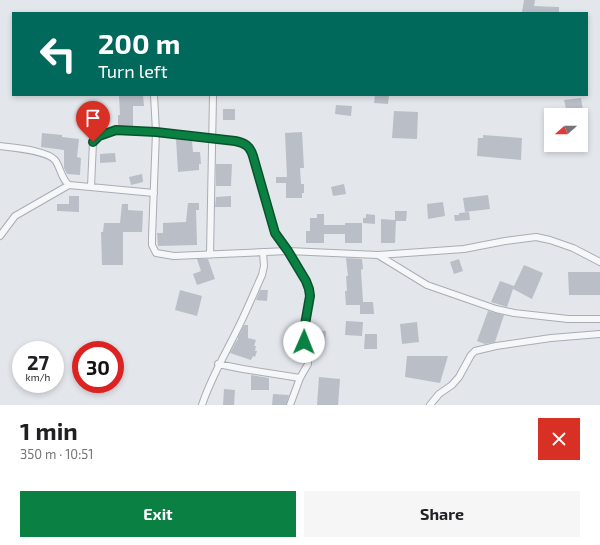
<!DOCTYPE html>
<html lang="en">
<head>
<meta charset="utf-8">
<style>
  body { margin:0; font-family:"Exo 2",sans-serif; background:#f6f6f6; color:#202124; height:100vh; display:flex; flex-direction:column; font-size:15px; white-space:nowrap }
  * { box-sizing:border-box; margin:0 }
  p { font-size:13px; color:#757577 }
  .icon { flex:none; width:22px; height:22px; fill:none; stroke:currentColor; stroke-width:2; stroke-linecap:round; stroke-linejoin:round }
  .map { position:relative; height:405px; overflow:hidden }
  .panel { display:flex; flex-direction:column; background:#fff; flex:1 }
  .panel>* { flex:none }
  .guide { position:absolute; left:12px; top:12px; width:576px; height:84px; border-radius:0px; box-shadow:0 2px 6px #0003; background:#00695c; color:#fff; overflow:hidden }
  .needle { width:26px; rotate:249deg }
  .controls { position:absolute; left:544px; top:108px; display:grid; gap:8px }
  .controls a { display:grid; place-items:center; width:44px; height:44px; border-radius:0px; background:#fff; box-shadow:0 2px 6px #0003; font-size:20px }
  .speed { position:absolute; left:12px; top:341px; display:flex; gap:8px; font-size:20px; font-weight:700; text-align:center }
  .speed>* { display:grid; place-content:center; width:52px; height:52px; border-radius:50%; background:#fff; box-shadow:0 2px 6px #0003; line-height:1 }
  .speed small { font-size:10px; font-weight:400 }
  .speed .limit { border:6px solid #d22; background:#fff; color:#111 }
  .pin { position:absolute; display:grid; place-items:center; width:34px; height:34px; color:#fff; margin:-41px -17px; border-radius:50% 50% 50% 0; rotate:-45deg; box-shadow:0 0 4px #0007 }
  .pin .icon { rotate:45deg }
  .me { position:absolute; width:44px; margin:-22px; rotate:1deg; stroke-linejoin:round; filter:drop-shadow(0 0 3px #0008) }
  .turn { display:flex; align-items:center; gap:14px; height:84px; padding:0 20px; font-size:18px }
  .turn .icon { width:52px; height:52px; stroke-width:2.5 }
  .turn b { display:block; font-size:28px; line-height:34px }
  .round { display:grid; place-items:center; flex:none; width:42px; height:42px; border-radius:0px; background:#f6f6f6 }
  .head { display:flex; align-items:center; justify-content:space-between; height:68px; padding:0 20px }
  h1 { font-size:24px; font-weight:700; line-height:30px }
  .action { display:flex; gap:8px; margin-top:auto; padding:8px 20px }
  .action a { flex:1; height:46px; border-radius:0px; background:#0b8043; color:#fff; font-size:16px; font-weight:700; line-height:46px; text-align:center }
  .action a+a { background:#f6f6f6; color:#202124 }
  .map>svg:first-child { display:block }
</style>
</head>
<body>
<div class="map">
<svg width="600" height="405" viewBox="0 0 600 405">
  <rect width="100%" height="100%" fill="#e3e6eb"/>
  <path fill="#babfc7" d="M524 0H535L534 6 559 7V13L522 12Z
    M119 95H143L144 106H133V126H118V115H120Z
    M375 95H389L388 104 374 103Z
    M581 98 583 111 567 113 564 100Z
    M336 105 352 106 351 116 335 114Z
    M223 109H235V120H223Z
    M394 111 418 112 417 139 392 138Z
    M302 132 304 168H300L301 184H304V193H302V198H286V183H276V177H287L285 133Z
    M42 133 62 135V137L79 139 77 157 81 158 80 175 67 174 64 168V150L41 147Z
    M483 135 522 138 521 160 477 156 478 138H483Z
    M176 139 192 141 193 152H200L201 164H199V170L178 172Z
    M115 153 116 162 100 163V154Z
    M216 164H232L231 186H216Z
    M142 174 143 182 131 185 129 177Z
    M344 184 346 194 333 196 331 187Z
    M488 195 490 209 465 212 463 198Z
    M69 196H79V212L57 211V204H69Z
    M231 196V207H215L216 197Z
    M443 202 445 216 428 219 427 204Z
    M188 203H199V210H196L197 245 158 246 157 233H163V223L186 222Z
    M122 204H128V210L143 211 142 232H123V265H102L101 232H103L104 223H120Z
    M395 211H407L406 221H396L395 243H381V219L395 220Z
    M469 212 470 220 455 221 454 215H459V213Z
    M317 214H324V225H345V223H362V243H345V234H324V243H306V231H310V218H317Z
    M366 214 375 215V224L363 223V218H366Z
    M346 258 362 259 363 269 361 270 363 302H373L374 314H360V305H346L345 291H347L346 276H348Z
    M197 259H208L215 279 197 285 193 274 201 271Z
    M459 259 463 271 454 274 450 262Z
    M524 265 543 273 532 299 513 289 507 307 491 302 500 281 514 286Z
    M568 272H600V295H569Z
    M180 290 202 296 197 316 175 310Z
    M260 290H268L267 301 256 300Z
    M488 311 504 315 495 342 485 344 477 341Z
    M346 321 363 322 362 336 345 335Z
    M417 322 419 342 402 344 400 324Z
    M244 325H248V338L256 340 254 346H256L255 351H257L255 357 253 356 251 360 230 353 237 340H238V337Z
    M309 330 326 331 325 342 309 341Z
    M365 334H377V349H364Z
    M407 356H448L440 383 405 377Z
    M251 375 269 378V390H251Z
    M319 377 340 379 338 405H317Z
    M224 389 235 390 234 405H223Z
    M273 394 289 395 286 405H272Z"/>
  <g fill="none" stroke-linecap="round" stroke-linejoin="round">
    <defs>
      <path id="minor" d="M154 95 156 132 152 237V245L156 253 174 256 288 251 378 255 427 285 496 309 514 313 568 319H600
        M0 146C14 148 46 150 55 160 61 168 61 179 69 185
        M91 187 93 142C98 134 107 132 116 131L156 132 235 141C245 143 249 146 253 156L275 233 288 251 306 281 309 289 310 296 304 330 305 342 308 357V364L300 378 290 405
        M0 236 15 216 69 185 154 193
        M210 255 213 95
        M378 255 464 249 505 241 536 237 550 240 573 248 600 262
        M218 364 243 369 300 378
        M202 405C210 380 223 358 235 334 245 315 253 295 262 275L264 266 263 252
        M430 405 439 394 452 385 459 377 471 355 475 351 496 346 551 338 600 334"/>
    </defs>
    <use href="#minor" stroke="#a8adb5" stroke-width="8"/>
    <use href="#minor" stroke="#f6f7f9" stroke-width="6"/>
  </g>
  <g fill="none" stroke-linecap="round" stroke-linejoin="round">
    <defs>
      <path id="route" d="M93 142 99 136 116 130 156 132 235 141C245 143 250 146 253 156L275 233 288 251 306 281 309 289 310 296 304 330V342"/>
    </defs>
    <use href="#route" stroke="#07532c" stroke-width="10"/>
    <use href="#route" stroke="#0b8043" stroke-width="7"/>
  </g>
</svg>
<div class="controls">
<a><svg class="needle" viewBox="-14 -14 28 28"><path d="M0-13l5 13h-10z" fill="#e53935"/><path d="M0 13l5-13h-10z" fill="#757577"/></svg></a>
</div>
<div class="speed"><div>27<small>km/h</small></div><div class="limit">30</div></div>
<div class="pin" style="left:93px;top:142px;background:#d93025"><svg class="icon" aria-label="arrive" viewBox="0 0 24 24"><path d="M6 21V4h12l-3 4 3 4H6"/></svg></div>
<svg class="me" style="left:304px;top:342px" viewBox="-20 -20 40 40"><circle r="19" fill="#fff"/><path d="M0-13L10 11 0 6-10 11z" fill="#0b8043"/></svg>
<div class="guide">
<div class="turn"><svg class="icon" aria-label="left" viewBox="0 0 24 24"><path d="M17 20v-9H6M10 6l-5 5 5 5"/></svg><div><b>200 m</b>Turn left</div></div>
</div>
</div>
<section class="panel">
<div class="head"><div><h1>1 min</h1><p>350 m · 10:51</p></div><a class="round" style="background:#d93025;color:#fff"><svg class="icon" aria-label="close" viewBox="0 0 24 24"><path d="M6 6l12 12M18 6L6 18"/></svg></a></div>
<div class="action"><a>Exit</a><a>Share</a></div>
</section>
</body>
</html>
